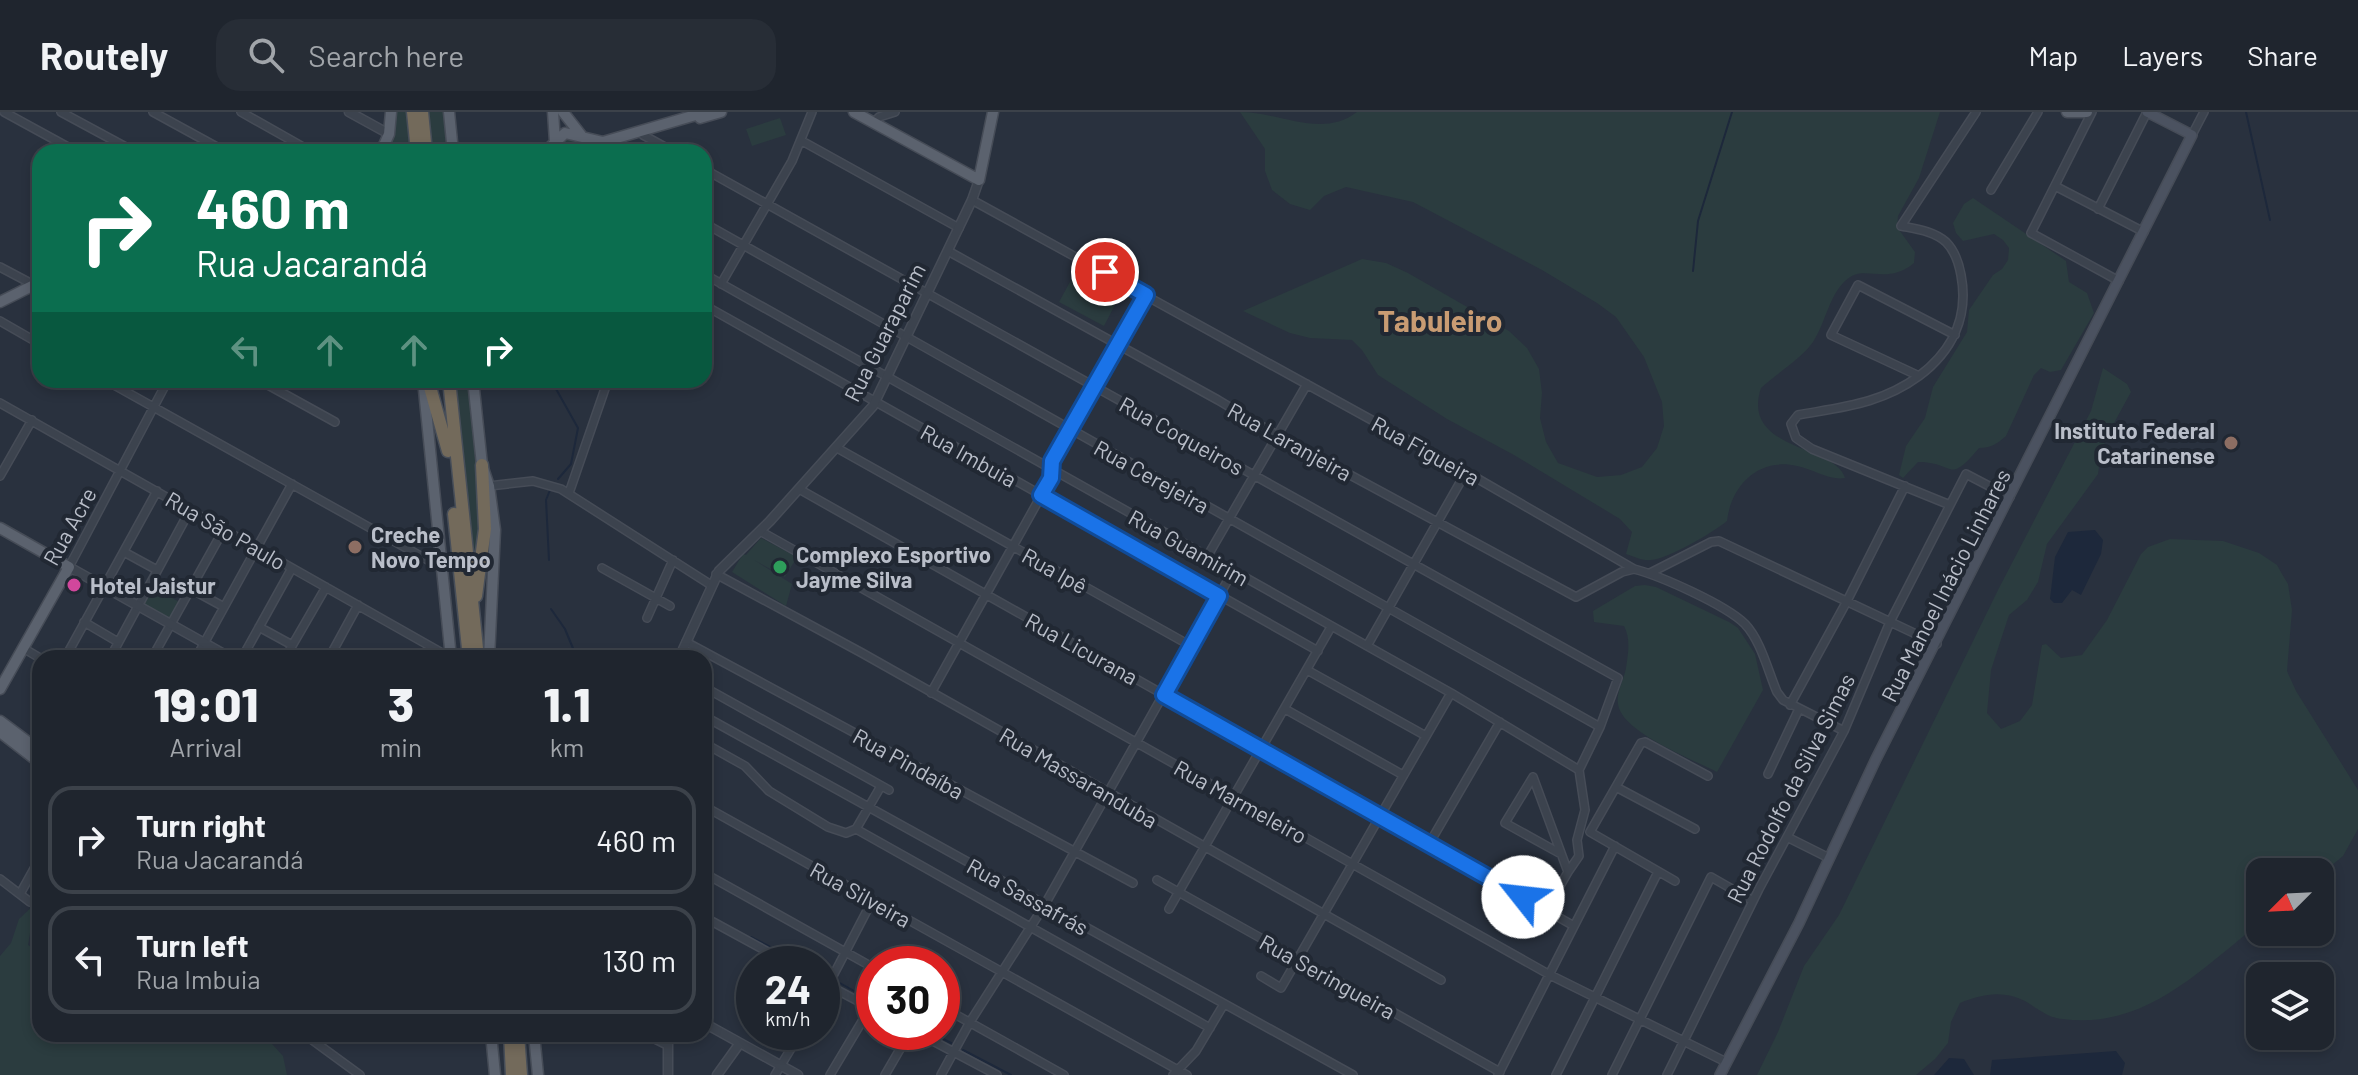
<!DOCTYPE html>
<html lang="en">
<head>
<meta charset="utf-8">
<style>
  body { margin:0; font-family:Barlow,sans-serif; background:#272d36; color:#f1f3f6; height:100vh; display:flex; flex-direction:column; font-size:30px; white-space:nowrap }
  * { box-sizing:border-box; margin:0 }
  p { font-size:26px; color:#a1a5aa }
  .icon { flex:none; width:44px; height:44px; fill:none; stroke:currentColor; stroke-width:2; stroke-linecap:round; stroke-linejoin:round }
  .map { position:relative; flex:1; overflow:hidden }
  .details { position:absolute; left:32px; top:538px; width:680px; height:392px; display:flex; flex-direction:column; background:#1f252e; border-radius:24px; box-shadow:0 4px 12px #0003,0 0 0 2px #3c424a }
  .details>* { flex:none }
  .hud { position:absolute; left:32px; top:32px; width:680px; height:244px; border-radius:24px; box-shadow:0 4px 12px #0003,0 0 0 2px #3c424a; background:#0b6e4f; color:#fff; overflow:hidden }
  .needle { width:52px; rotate:246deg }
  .tools { position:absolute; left:2246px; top:746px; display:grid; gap:16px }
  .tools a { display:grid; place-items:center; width:88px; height:88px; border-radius:16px; background:#1f252e; box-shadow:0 4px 12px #0003,0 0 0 2px #3c424a; font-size:40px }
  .speed { position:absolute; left:736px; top:834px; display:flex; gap:16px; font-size:40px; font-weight:700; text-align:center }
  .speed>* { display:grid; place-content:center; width:104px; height:104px; border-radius:50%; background:#1f252e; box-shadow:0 4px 12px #0003,0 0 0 2px #3c424a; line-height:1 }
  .speed small { font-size:20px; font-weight:400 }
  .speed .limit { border:12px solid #d22; background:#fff; color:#111 }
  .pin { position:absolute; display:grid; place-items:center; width:68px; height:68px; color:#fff; margin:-34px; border:4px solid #fff; border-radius:50%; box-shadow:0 2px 8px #0007 }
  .me { position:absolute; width:88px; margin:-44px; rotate:299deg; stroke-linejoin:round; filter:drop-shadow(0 0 6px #0008) }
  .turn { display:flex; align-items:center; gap:28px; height:168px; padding:0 32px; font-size:36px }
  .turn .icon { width:104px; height:104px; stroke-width:2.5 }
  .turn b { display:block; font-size:56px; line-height:68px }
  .lanes { display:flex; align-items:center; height:76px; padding:0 32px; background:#0003; justify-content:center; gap:40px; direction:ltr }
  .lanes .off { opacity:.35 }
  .eta { display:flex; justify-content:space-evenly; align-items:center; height:136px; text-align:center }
  .eta b { font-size:48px; font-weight:800; line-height:56px }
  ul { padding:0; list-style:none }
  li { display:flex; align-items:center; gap:24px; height:108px; margin:0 16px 12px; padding:0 16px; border:4px solid #3c424a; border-radius:24px }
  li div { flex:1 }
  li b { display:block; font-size:30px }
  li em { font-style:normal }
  header { display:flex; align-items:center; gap:48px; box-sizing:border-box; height:112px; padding:0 40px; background:#1f252e; border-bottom:2px solid #3c424a }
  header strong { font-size:38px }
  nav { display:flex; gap:44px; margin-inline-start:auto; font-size:28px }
  .search { width:560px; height:72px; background:#272d36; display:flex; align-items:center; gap:20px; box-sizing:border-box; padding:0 28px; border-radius:24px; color:#a1a5aa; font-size:30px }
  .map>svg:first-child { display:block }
</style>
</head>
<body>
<header>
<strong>Routely</strong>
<div class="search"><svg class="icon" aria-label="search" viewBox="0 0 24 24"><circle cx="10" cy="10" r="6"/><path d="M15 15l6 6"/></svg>Search here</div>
<nav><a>Map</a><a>Layers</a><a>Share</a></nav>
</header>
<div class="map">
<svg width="2358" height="963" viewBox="0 0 2358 963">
  <rect width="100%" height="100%" fill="#29313e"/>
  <path fill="#2b3c3f" d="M395 0H406L410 40H390L394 19Z
    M427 0H445L450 40H431Z
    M1240 0C1279 0 1322 27 1357 0H1940L1919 66 1898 104 1897 115 1915 140 1914 151C1885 175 1864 150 1845 169 1829 184 1825 212 1813 230 1802 246 1776 262 1761 276 1740 339 1836 333 1845 366 1831 369 1812 357 1797 354 1759 345 1731 373 1727 409 1714 420 1668 447 1651 448 1642 449 1635 445 1626 442L1632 420 1620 407 1514 343 1447 307 1378 263 1362 238 1352 228 1310 226 1290 221 1243 199 1362 147 1386 151 1408 161 1509 219 1527 236 1539 257 1542 281 1540 306 1546 330 1558 351 1597 365 1621 363 1642 355 1657 336 1664 314 1662 290 1644 245 1616 205 1597 191 1542 158 1413 90 1346 75 1324 84 1310 98 1290 92 1272 78 1265 59V37Z
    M780 6 786 23 752 34 746 17Z
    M565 26 598 33 568 40 563 35Z
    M1973 86 2066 149 2069 170 2087 181 2094 201 2061 258 2050 260 2041 256 2034 263 2006 324C1997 332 1991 336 1979 336 1947 374 1956 350 1918 350L1903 366 1899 363 1906 334 1925 306 1933 275 1967 220 1969 198 1993 163 2002 157 2008 148 2009 136 2003 128 1994 122 1963 129 1956 121 1953 111 1964 92Z
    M1076 159 1120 183 1104 214 1059 190Z
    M2103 256 2127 272 2131 280 2108 322 2101 341 2098 362 2047 432 2038 470 2027 488 2009 503 1991 558 1987 601 2001 617 2020 609 2032 593 2042 533 2046 532 2061 546 2082 543 2107 508 2141 442 2148 435 2170 427 2223 429 2259 441 2277 453 2282 462 2288 472 2292 498 2287 559 2296 579 2358 678V717L2343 744 2320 763V760H2260V811C2201 857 2145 918 2063 907 2048 906 2037 896 2025 889 2003 878 1982 882 1960 891L1951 910 1948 931 1935 947 1916 963H1757L1778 920 1804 854 1839 803 1999 476 2091 299Z
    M455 268H468L482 406 476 459Z
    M761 426 797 445 785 465 754 448 792 472 786 494 732 460 743 442 746 443Z
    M1645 473 1656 475 1729 510 1738 516 1755 542 1763 578 1717 660C1692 647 1621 620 1618 592 1616 580 1624 568 1626 556 1628 542 1631 527 1624 514L1594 510 1593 499 1635 474Z
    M153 475 181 491 171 508 143 492Z
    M36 791 40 801 31 815 28 833 40 840V922H263L283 944 287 963H0V844L11 831 19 807Z"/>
  <path fill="#1d283b" d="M2095 418 2103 428 2101 442 2081 483 2072 478 2062 491H2054L2050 487 2055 445 2068 420Z
    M2116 939 2125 951 2122 963H1990L1992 948Z
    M1949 946 1964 947 1974 963H1934Z"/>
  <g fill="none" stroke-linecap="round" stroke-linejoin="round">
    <path stroke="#1d283b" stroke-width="2" d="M2246 0 2270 108
      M1693 159 1698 109 1732 0
      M551 268 578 316 571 352 558 367
      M549 448 546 388 550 378
      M551 497 565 517 577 546
      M751 825 803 852
      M822 862 825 864
      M838 870 874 890
      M930 920 951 931
      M963 938 1011 963"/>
    <defs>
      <path id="minor" d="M4 0 77 40
        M61 0 135 40
        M153 0 226 40
        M241 0 312 40
        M2092 0 2031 121 2119 169
        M874 10 879 5 895 0
        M643 23 674 40
        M2192 23 2204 0
        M802 29 959 116
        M704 57 1618 566 1600 615 1579 658
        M2055 74 2144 120
        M1991 78 2038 0
        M972 88 1466 360 1634 457C1661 464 1726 493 1745 512 1761 529 1768 559 1777 580L1783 588 1844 619
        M2098 97 2147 0
        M704 111 1600 615
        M948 139 1218 288 1278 324 1576 485 1622 460 1634 457
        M0 155 34 173
        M704 162 1451 581 1579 658 1585 698 1577 728 1579 744 1568 760
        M721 172 792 49 812 0
        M704 193 1318 539
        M0 209 40 232
        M1919 264 1831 223 1858 173 1955 223
        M105 268 442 456
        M259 268 335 310
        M0 291 451 546
        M837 336 1191 534
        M0 364 32 308
        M489 374 533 369 561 377 711 473
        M799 377 1574 814
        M569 381 608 268
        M1950 393 1812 337 1796 326 1791 312 1798 303C1842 295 1881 292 1919 264 1952 239 1969 205 1961 163 1959 152 1955 139 1946 130 1934 119 1916 117 1901 114L1976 0
        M760 419 1550 863 1726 950
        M124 440 157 458
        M1207 445 1307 272
        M69 455 168 268
        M602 456 670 494
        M1650 461 1711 430 1719 429 1937 532
        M716 462 862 541 1441 868
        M191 477 224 495
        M647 506 673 448
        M84 510 118 530
        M259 515 292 533
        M686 530 1133 771
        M1367 534 1466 360
        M23 536 40 546
        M65 546 157 379
        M110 546 190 398
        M152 546 224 417
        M196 546 292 372
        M242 546 292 456
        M285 546 326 475
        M329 546 358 493
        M1307 558 1426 624
        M704 575 889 678
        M931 581 1051 366 1052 349 1146 183
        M1790 593 1847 489 1905 374
        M1285 597 1403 663
        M704 604 1353 963
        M704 631 745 654 769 679 828 715 846 721 856 717
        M1768 662 1799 597
        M1533 665 1568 760 1546 798
        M1533 665 1505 711 1561 742
        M1616 675 1695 717
        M704 694 1187 963
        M856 717 1210 916
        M856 717 881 674
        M1787 725 1829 746
        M1429 732 1500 610
        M704 761 874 856
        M0 767 30 790
        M1157 768 1500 960
        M1675 769 1590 720 1641 631 1645 630 1708 664
        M20 782 40 746
        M1169 797 1331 515
        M704 805 790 852
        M1261 864 1281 876 1451 581
        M822 870 873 897
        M822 885 872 789
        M942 895 1064 963
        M916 920 997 963
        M304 922 360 963
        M775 963 801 920
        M830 963 870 896
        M885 963 910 920
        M941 963 970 910 1044 794 1233 459
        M1173 963 1196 939 1224 892
        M1498 963 1615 734
        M1556 963 1658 760
        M1612 963 1711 765 1753 789
        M1667 963 1759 777 1844 619 1890 510 1966 362 2010 385"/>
      <path id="tertiary" d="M349 0 389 22
        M69 455 231 546
        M679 546 719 459 770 409 873 294 972 88 979 68
        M704 911 798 963
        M646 922 668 933
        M668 963V922
        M717 963 740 931"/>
      <path id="secondary" d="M1720 963 1799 811 1876 647 2192 23 2147 0"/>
      <path id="primary" d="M449 0 453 40
        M553 0 555 30 558 40
        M563 0 581 23
        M854 0 979 68 993 0
        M2067 0H2087
        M700 6 721 0
        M381 40 389 22 391 0
        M545 40 565 21 603 30 706 0
        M591 40 612 33
        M0 190 40 170
        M423 268 451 546
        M473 268 482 353 489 374 495 418 489 546
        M0 416 69 455 0 577
        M0 609 40 639
        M0 620 40 651
        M491 922 495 963
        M534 922 538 963"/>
      <path id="motorway" d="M413 0 417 40
        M422 0 426 40
        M428 268 448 339
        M449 268 478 546
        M454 402 469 546
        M476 484 485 417 482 353
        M510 922 512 963
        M518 922 521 963"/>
    </defs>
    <use href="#minor" stroke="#464c57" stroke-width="10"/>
    <use href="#tertiary" stroke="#464c57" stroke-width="11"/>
    <use href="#secondary" stroke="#464c57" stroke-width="12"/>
    <use href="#primary" stroke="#464c57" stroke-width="13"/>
    <use href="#motorway" stroke="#474e59" stroke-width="15"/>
    <use href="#minor" stroke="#3c434e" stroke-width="7"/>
    <use href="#tertiary" stroke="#3c434e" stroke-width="8"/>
    <use href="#secondary" stroke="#4b5260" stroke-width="9"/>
    <use href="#primary" stroke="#5b626e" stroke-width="10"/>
    <use href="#motorway" stroke="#736a5b" stroke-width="12"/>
  </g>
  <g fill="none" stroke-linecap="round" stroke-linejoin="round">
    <defs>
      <path id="route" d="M1105 160 1146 183 1052 349 1051 366 1041 383 1219 484 1164 583 1523 785"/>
    </defs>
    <use href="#route" stroke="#114b97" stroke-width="20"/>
    <use href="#route" stroke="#1a73e8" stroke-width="14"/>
  </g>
  <g fill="#8d6e63" stroke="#212833" stroke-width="3">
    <circle cx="2231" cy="331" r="8"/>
    <circle cx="355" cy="435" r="8"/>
  </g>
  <circle fill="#2e9e5b" stroke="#212833" stroke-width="3" cx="780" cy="455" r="8"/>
  <circle fill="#d1479c" stroke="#212833" stroke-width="3" cx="74" cy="473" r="8"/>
  <g text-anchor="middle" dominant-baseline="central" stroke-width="8" stroke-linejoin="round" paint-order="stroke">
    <g font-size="22" fill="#b9bec9" stroke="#212833">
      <text transform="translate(884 220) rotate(-63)">Rua Guaraparim</text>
      <text transform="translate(1182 323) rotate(29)">Rua Coqueiros</text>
      <text transform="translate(1290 329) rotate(29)">Rua Laranjeira</text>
      <text transform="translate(1426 338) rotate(29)">Rua Figueira</text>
      <text transform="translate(969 343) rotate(29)">Rua Imbuia</text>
      <text transform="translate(1152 364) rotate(29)">Rua Cerejeira</text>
      <text transform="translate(69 414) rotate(-61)">Rua Acre</text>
      <text transform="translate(226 418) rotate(30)">Rua São Paulo</text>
      <text transform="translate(1189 435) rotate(29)">Rua Guamirim</text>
      <text transform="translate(1055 458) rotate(29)">Rua Ipê</text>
      <text transform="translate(1945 473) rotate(-63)">Rua Manoel Inácio Linhares</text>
      <text transform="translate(1082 536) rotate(29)">Rua Licurana</text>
      <text transform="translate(909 651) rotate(29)">Rua Pindaíba</text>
      <text transform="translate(1079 665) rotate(30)">Rua Massaranduba</text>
      <text transform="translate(1790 676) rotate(-63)">Rua Rodolfo da Silva Simas</text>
      <text transform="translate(1241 689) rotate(29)">Rua Marmeleiro</text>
      <text transform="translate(861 782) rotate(29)">Rua Silveira</text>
      <text transform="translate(1028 784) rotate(29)">Rua Sassafrás</text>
      <text transform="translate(1328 864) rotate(29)">Rua Seringueira</text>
    </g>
    <g font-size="22" font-weight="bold" fill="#b9bec9" stroke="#212833" text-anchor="start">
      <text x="2215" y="318" text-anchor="end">Instituto Federal<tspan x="2215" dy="25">Catarinense</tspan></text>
      <text x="371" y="422">Creche<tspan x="371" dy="25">Novo Tempo</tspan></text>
      <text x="796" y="442">Complexo Esportivo<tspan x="796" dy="25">Jayme Silva</tspan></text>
      <text x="90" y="473">Hotel Jaistur</text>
    </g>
    <g font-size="30" font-weight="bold" fill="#c99c73" stroke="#212833">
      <text x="1440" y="208">Tabuleiro</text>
    </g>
  </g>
</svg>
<div class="tools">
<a><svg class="needle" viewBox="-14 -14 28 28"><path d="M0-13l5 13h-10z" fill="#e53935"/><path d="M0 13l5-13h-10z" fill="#a1a5aa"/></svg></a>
<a><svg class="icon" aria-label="layers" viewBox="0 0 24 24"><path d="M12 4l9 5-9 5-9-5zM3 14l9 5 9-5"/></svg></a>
</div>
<div class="speed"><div>24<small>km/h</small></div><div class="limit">30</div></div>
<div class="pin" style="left:1105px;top:160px;background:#d93025"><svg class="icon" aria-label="arrive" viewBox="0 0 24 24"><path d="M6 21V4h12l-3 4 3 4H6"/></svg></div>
<svg class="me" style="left:1523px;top:785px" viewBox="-20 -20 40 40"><circle r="19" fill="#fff"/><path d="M0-13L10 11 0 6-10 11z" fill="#1a73e8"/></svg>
<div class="hud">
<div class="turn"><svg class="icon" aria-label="right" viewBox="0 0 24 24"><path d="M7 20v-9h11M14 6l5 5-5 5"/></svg><div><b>460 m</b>Rua Jacarandá</div></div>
<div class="lanes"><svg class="icon off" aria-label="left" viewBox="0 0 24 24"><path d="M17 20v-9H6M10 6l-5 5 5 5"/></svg><svg class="icon off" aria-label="ahead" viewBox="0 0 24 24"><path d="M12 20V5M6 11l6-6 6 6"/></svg><svg class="icon off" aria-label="ahead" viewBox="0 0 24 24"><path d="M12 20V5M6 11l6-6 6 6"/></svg><svg class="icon" aria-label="right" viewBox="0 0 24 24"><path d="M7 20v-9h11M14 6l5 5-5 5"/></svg></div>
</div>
<section class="details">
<div class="eta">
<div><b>19:01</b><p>Arrival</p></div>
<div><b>3</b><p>min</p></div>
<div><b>1.1</b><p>km</p></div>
</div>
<ul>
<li><svg class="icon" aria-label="right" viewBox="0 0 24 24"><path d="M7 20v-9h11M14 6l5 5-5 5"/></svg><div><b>Turn right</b><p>Rua Jacarandá</p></div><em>460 m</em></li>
<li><svg class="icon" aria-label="left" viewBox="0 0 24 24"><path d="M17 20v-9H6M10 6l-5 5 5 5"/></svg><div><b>Turn left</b><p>Rua Imbuia</p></div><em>130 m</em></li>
</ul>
</section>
</div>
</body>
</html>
